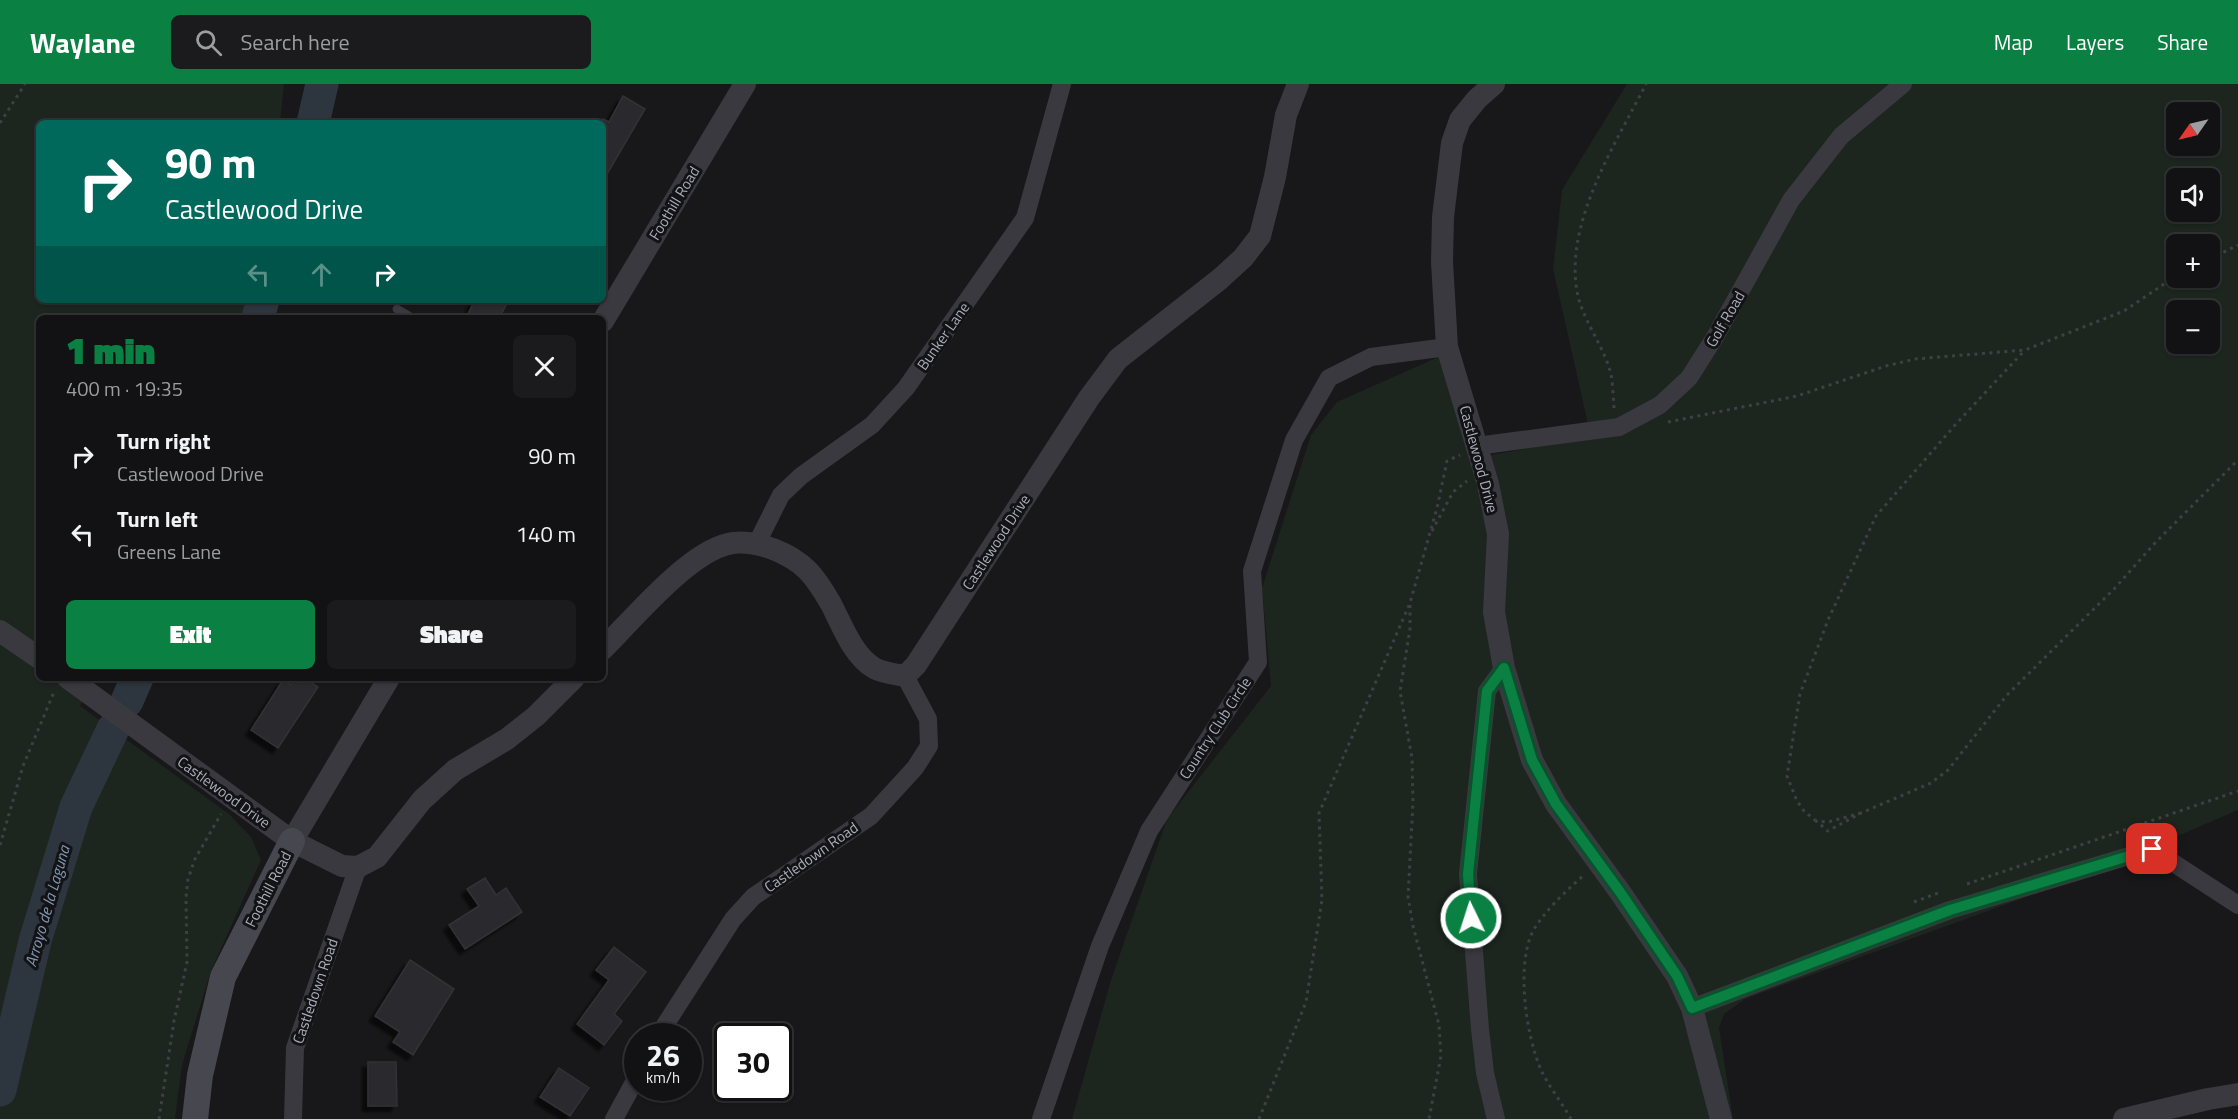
<!DOCTYPE html>
<html lang="en">
<head>
<meta charset="utf-8">
<style>
  body { margin:0; font-family:"Titillium Web",sans-serif; background:#1b1b1d; color:#f1f3f6; height:100vh; display:flex; flex-direction:column; font-size:22px; white-space:nowrap }
  * { box-sizing:border-box; margin:0 }
  p { font-size:20px; color:#9c9ea0 }
  .icon { flex:none; width:33px; height:33px; fill:none; stroke:currentColor; stroke-width:2; stroke-linecap:round; stroke-linejoin:round }
  .map { position:relative; flex:1; overflow:hidden }
  .details { position:absolute; left:36px; top:231px; width:570px; height:366px; display:flex; flex-direction:column; background:#121214; border-radius:9px; box-shadow:0 2px 4px #0004,0 0 0 2px #313234 }
  .details>* { flex:none }
  .hud { position:absolute; left:36px; top:36px; width:570px; height:183px; border-radius:9px; box-shadow:0 2px 4px #0004,0 0 0 2px #313234; background:#00695c; color:#fff; overflow:hidden }
  .needle { width:39px; rotate:236deg }
  .buttons { position:absolute; left:2166px; top:18px; display:grid; gap:12px }
  .buttons a { display:grid; place-items:center; width:54px; height:54px; border-radius:9px; background:#121214; box-shadow:0 2px 4px #0004,0 0 0 2px #313234; font-size:30px }
  .speed { position:absolute; left:624px; top:939px; display:flex; gap:12px; font-size:30px; font-weight:700; text-align:center }
  .speed>* { display:grid; place-content:center; width:78px; height:78px; border-radius:50%; background:#121214; box-shadow:0 2px 4px #0004,0 0 0 2px #313234; line-height:1 }
  .speed small { font-size:15px; font-weight:400 }
  .speed .limit { border:3px solid #111; border-radius:9px; background:#fff; color:#111 }
  .pin { position:absolute; display:grid; place-items:center; width:51px; height:51px; color:#fff; margin:-26px; border-radius:12px; box-shadow:0 3px 9px #0006 }
  .me { position:absolute; width:66px; margin:-33px; rotate:356deg; stroke-linejoin:round; filter:drop-shadow(0 0 4px #0008) }
  .turn { display:flex; align-items:center; gap:21px; height:126px; padding:0 30px; font-size:27px }
  .turn .icon { width:78px; height:78px; stroke-width:2.5 }
  .turn b { display:block; font-size:42px; line-height:51px }
  .lanes { display:flex; align-items:center; height:57px; padding:0 30px; background:#0003; justify-content:center; gap:30px; direction:ltr }
  .lanes .off { opacity:.35 }
  .round { display:grid; place-items:center; flex:none; width:63px; height:63px; border-radius:9px; background:#1b1b1d }
  .summary { display:flex; align-items:center; justify-content:space-between; height:102px; padding:0 30px }
  h1 { font-size:36px; font-weight:800; line-height:45px; color:#0b8043 }
  .cta { display:flex; gap:12px; margin-top:auto; padding:12px 30px }
  .cta a { flex:1; height:69px; border-radius:9px; background:#0b8043; color:#fff; font-size:24px; font-weight:800; line-height:69px; text-align:center }
  .cta a+a { background:#1b1b1d; color:#f1f3f6 }
  ul { padding:0; list-style:none }
  li { display:flex; align-items:center; gap:18px; height:78px; padding:0 30px }
  li div { flex:1 }
  li b { display:block; font-size:22px }
  li em { font-style:normal }
  header { display:flex; align-items:center; gap:36px; box-sizing:border-box; height:84px; padding:0 30px; background:#0b8043; color:#fff }
  header strong { font-size:28px }
  nav { display:flex; gap:33px; margin-inline-start:auto; font-size:21px }
  .search { width:420px; height:54px; background:#1b1b1d; display:flex; align-items:center; gap:15px; box-sizing:border-box; padding:0 21px; border-radius:9px; color:#9c9ea0; font-size:22px }
  .map>svg:first-child { display:block }
</style>
</head>
<body>
<header>
<strong>Waylane</strong>
<div class="search"><svg class="icon" aria-label="search" viewBox="0 0 24 24"><circle cx="10" cy="10" r="6"/><path d="M15 15l6 6"/></svg>Search here</div>
<nav><a>Map</a><a>Layers</a><a>Share</a></nav>
</header>
<div class="map">
<svg width="2238" height="1035" viewBox="0 0 2238 1035">
  <defs>
    <filter id="shadow"><feDropShadow dx="-5.5" dy="5.5" stdDeviation="1.5" flood-color="#0009"/></filter>
  </defs>
  <rect width="100%" height="100%" fill="#18181a"/>
  <path fill="#1d251f" fill-rule="evenodd" d="M0 0H284L280 39H39V216H253L247 234H39V594H95L80 622 229 730 251 753 261 776 211 887 182 981 175 1035H0Z
    M1627 0H2238V726L2087 791 1745 915 1724 930 1719 944 1733 1035H1072L1111 896 1167 735 1271 602 1262 504 1311 351 1337 318 1443 271 1469 375 1591 353 1553 185 1562 106ZM2176 28H2210V62H2176ZM2176 94H2210V128H2176ZM2176 160H2210V194H2176ZM2176 226H2210V260H2176Z"/>
  <g fill="none" stroke-linecap="round" stroke-linejoin="round">
    <path stroke="#2d353e" stroke-width="33" d="M313 39 322 0
      M258 234 263 216
      M127 617 137 594
      M0 1006 35 857 76 723 113 645"/>
  </g>
  <path fill="#2b2b2e" stroke="#323236" stroke-width="1.5" filter="url(#shadow)" d="M623 12 645 25 603 97V35L609 38Z
    M475 216H509L499 234H466Z
    M295 594H304L318 603 278 664 251 646 283 596 291 601Z
    M485 794 496 811 506 804 522 828 465 865 449 841 479 822 467 805Z
    M614 863 646 888 614 930 622 937 604 961 577 940 609 896 596 886Z
    M410 876 454 905 413 971 393 958 400 948 375 932Z
    M368 978H396L397 1022H368Z
    M559 984 589 1004 570 1032 540 1013Z"/>
  <g fill="none" stroke-linecap="round" stroke-linejoin="round">
    <path stroke="#3f4046" stroke-width="3" stroke-dasharray="3 4.5" stroke-linecap="butt" d="M0 39 25 0
      M2210 175 2238 161
      M1614 324C1613 311 1613 295 1609 283 1601 260 1586 239 1579 216 1560 145 1615 61 1646 0
      M1668 338 1797 312 1886 282 1915 275 2025 266 2124 227 2176 192
      M1432 447 1453 408 1467 397
      M1410 521V545L1400 607 1412 674 1413 718 1408 813 1413 842 1439 941 1441 972 1429 1035
      M1861 729 1828 738 1816 737 1828 747 1861 729 1931 699 1948 686 2007 611 2115 504 2155 459 2238 376
      M1816 737 1804 727 1797 717 1787 692 1800 610 1828 536 1876 432 1956 340 2024 267
      M0 761 23 682 54 608
      M1967 800 2238 707
      M1914 818 1938 809
      M159 1035 174 937 187 878 186 813 188 795 195 775 221 730
      M1259 1035 1306 918 1322 816 1319 729 1410 519 1437 424 1447 377 1460 371
      M1571 1035C1562 1019 1550 1004 1542 988 1526 954 1514 874 1536 842 1549 823 1566 807 1583 792"/>
    <path stroke="#39393f" stroke-width="9" d="M397 225 412 234"/>
    <path stroke="#39393f" stroke-width="18" d="M1477 362 1619 343 1660 321 1689 294 1715 253 1791 116 1841 52 1903 0
      M757 459 781 411 801 392 872 341 906 304 1025 134 1062 0
      M1692 924 1950 826 2152 765 2238 821
      M658 952 733 835 753 813 871 732 915 684 929 662 928 635 905 592
      M293 1035 295 964 358 783
      M614 1035 638 991
      M1041 1035 1100 862 1149 747 1258 578 1252 487 1294 356 1329 294 1371 273 1447 263
      M1496 1035 1485 989 1480 945 1468 790 1487 607 1504 584"/>
    <path stroke="#39393f" stroke-width="22" d="M1494 0 1477 15 1460 36 1452 59 1443 133 1442 178 1447 263 1488 400 1498 450 1494 528 1504 584 1532 676 1556 720 1620 808 1677 892 1692 924 1721 1035
      M603 237 745 0
      M0 547 39 574
      M603 565C633 535 688 469 728 460 743 456 759 460 773 465 804 477 815 492 831 520 842 541 853 572 874 584 883 589 895 590 905 592L916 581 1089 314 1118 275 1220 195 1243 174 1260 152 1275 93 1286 31 1298 0
      M68 594 292 757 342 782 358 783 377 773 422 716 455 686 507 655 536 632 574 594
      M292 757 389 594
      M2124 1035 2208 1015 2238 1010"/>
    <path stroke="#47484f" stroke-width="26" d="M195 1035 200 991 223 893 292 757"/>
  </g>
  <g fill="none" stroke-linecap="round" stroke-linejoin="round">
    <defs>
      <path id="route" d="M1471 834 1468 790 1487 607 1504 584 1532 676 1556 720 1620 808 1677 892 1692 924 1950 826 2152 765"/>
    </defs>
    <use href="#route" stroke="#07532c" stroke-width="15"/>
    <use href="#route" stroke="#0b8043" stroke-width="10"/>
  </g>
  <g text-anchor="middle" dominant-baseline="central" stroke-width="6" stroke-linejoin="round" paint-order="stroke">
    <g font-size="15" fill="#aaadba" stroke="#131315">
      <text transform="translate(674 119) rotate(-59)">Foothill Road</text>
      <text transform="translate(1725 235) rotate(-60)">Golf Road</text>
      <text transform="translate(943 252) rotate(-55)">Bunker Lane</text>
      <text transform="translate(1479 375) rotate(75)">Castlewood Drive</text>
      <text transform="translate(996 458) rotate(-57)">Castlewood Drive</text>
      <text transform="translate(1215 644) rotate(-57)">Country Club Circle</text>
      <text transform="translate(224 708) rotate(36)">Castlewood Drive</text>
      <text transform="translate(811 773) rotate(-35)">Castledown Road</text>
      <text transform="translate(268 805) rotate(-63)">Foothill Road</text>
      <text transform="translate(315 907) rotate(-71)">Castledown Road</text>
    </g>
    <g font-size="16" font-style="italic" fill="#8197b4" stroke="#131315">
      <text transform="translate(47 822) rotate(-74)">Arroyo de la Laguna</text>
    </g>
  </g>
</svg>
<div class="buttons">
<a><svg class="needle" viewBox="-14 -14 28 28"><path d="M0-13l5 13h-10z" fill="#e53935"/><path d="M0 13l5-13h-10z" fill="#9c9ea0"/></svg></a>
<a><svg class="icon" aria-label="sound" viewBox="0 0 24 24"><path d="M4 9h4l5-4v14l-5-4H4zM17 9q2 3 0 6"/></svg></a>
<a>+</a>
<a>−</a>
</div>
<div class="speed"><div>26<small>km/h</small></div><div class="limit">30</div></div>
<div class="pin" style="left:2152px;top:765px;background:#d93025"><svg class="icon" aria-label="arrive" viewBox="0 0 24 24"><path d="M6 21V4h12l-3 4 3 4H6"/></svg></div>
<svg class="me" style="left:1471px;top:834px" viewBox="-20 -20 40 40"><circle r="17" fill="#0b8043" stroke="#fff" stroke-width="3"/><path d="M0-11L8 9 0 5-8 9z" fill="#fff"/></svg>
<div class="hud">
<div class="turn"><svg class="icon" aria-label="right" viewBox="0 0 24 24"><path d="M7 20v-9h11M14 6l5 5-5 5"/></svg><div><b>90 m</b>Castlewood Drive</div></div>
<div class="lanes"><svg class="icon off" aria-label="left" viewBox="0 0 24 24"><path d="M17 20v-9H6M10 6l-5 5 5 5"/></svg><svg class="icon off" aria-label="ahead" viewBox="0 0 24 24"><path d="M12 20V5M6 11l6-6 6 6"/></svg><svg class="icon" aria-label="right" viewBox="0 0 24 24"><path d="M7 20v-9h11M14 6l5 5-5 5"/></svg></div>
</div>
<section class="details">
<div class="summary"><div><h1>1 min</h1><p>400 m · 19:35</p></div><a class="round"><svg class="icon" aria-label="close" viewBox="0 0 24 24"><path d="M6 6l12 12M18 6L6 18"/></svg></a></div>
<ul>
<li><svg class="icon" aria-label="right" viewBox="0 0 24 24"><path d="M7 20v-9h11M14 6l5 5-5 5"/></svg><div><b>Turn right</b><p>Castlewood Drive</p></div><em>90 m</em></li>
<li><svg class="icon" aria-label="left" viewBox="0 0 24 24"><path d="M17 20v-9H6M10 6l-5 5 5 5"/></svg><div><b>Turn left</b><p>Greens Lane</p></div><em>140 m</em></li>
</ul>
<div class="cta"><a>Exit</a><a>Share</a></div>
</section>
</div>
</body>
</html>
